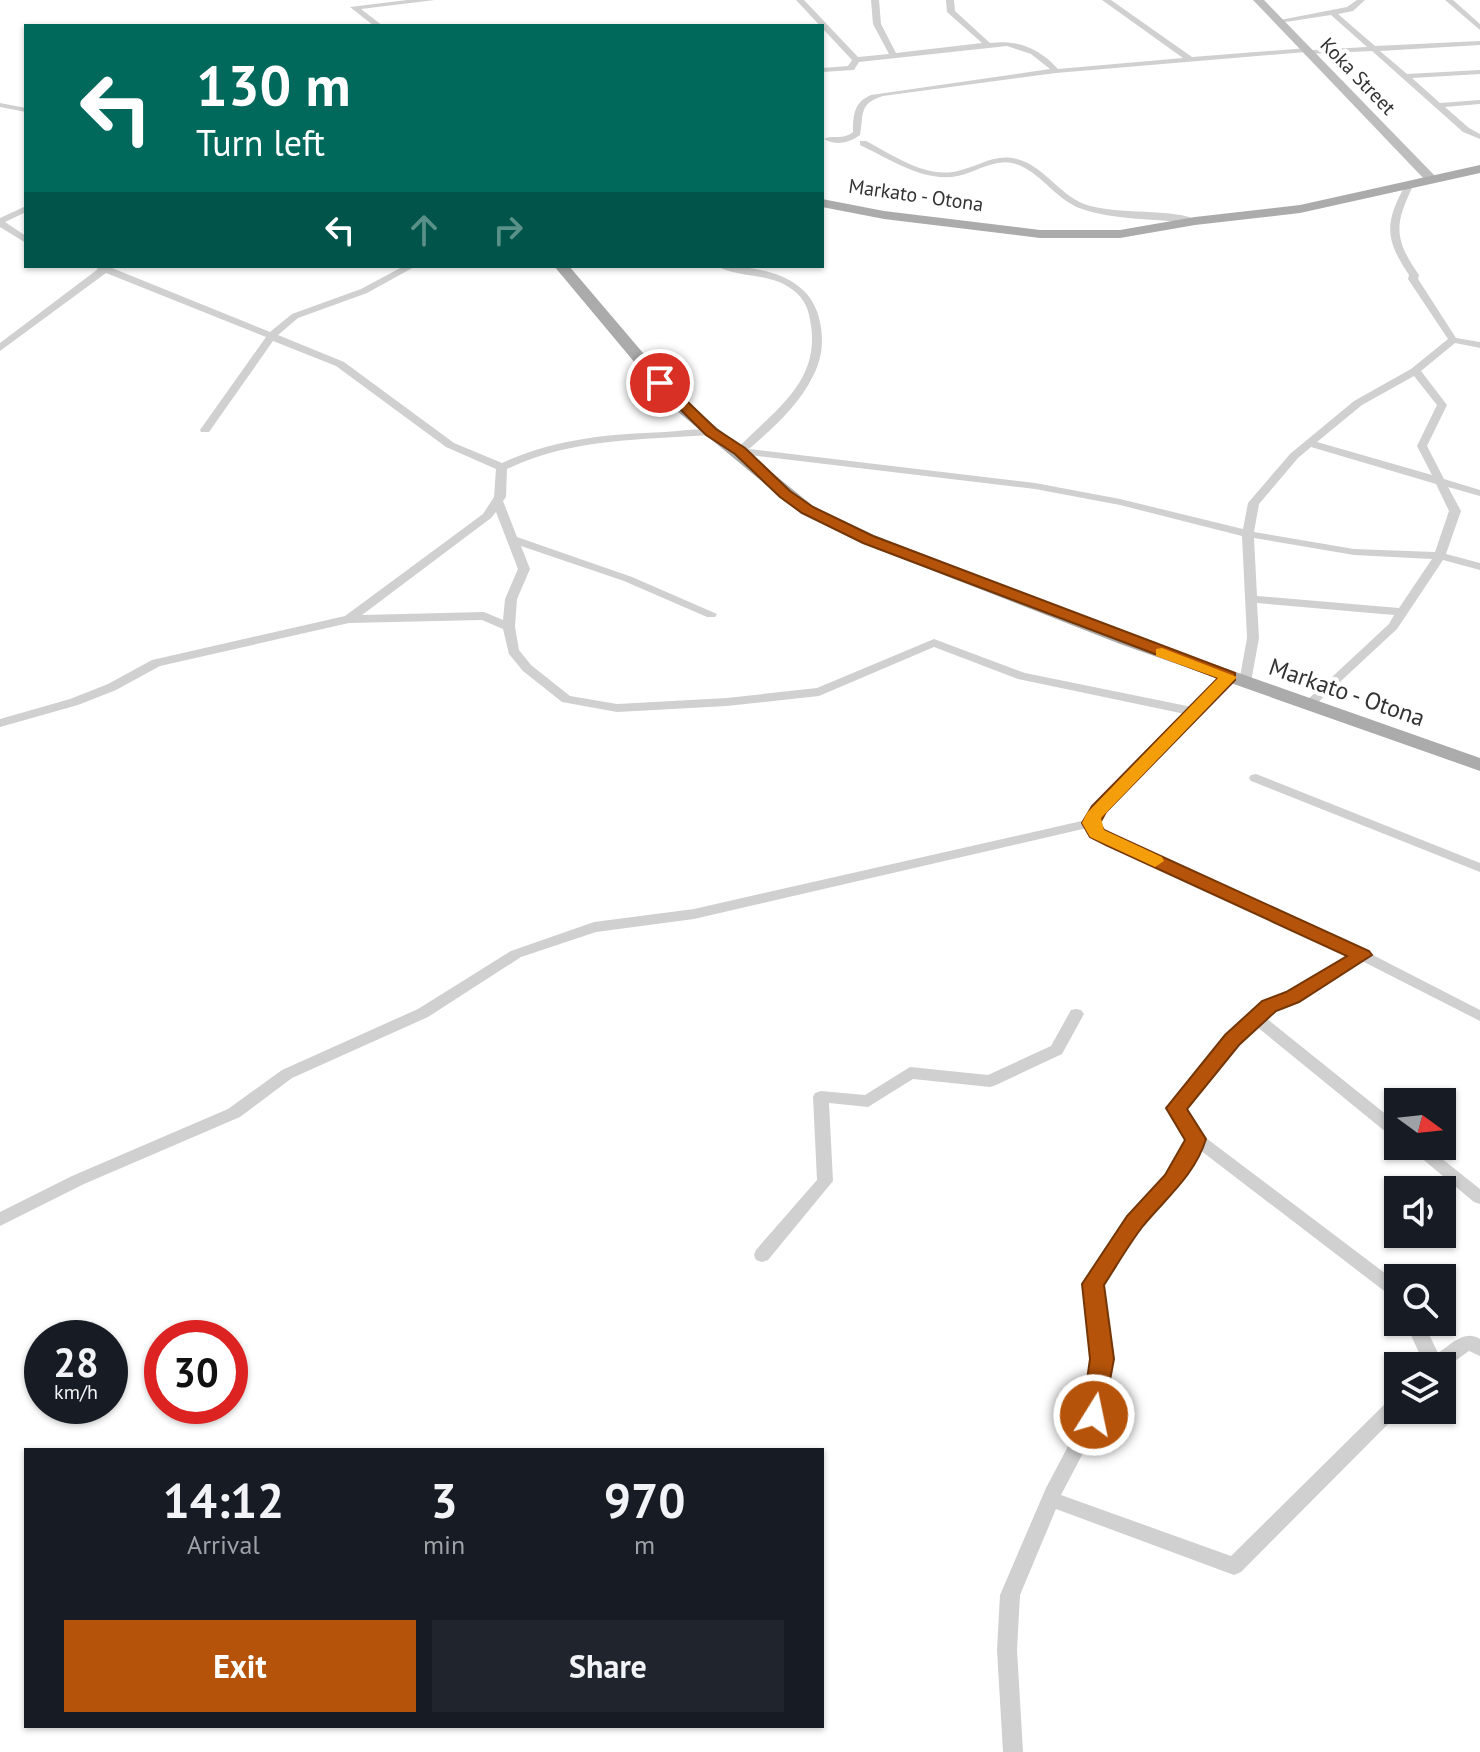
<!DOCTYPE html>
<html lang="en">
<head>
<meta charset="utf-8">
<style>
  body { margin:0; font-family:"PT Sans",sans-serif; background:#20242c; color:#f1f3f6; height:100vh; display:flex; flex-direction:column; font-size:30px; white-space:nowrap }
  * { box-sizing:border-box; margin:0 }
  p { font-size:26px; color:#9ea1a6 }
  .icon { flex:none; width:44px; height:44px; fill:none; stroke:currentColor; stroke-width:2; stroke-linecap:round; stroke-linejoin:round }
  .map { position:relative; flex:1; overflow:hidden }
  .side { position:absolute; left:24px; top:1448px; width:800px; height:280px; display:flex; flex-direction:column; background:#171b24; border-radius:0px; box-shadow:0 2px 6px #0004 }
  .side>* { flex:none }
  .hud { position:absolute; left:24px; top:24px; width:800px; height:244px; border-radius:0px; box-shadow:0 2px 6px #0004; background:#00695c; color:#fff; overflow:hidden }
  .needle { width:52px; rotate:105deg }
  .tools { position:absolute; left:1384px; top:1088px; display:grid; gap:16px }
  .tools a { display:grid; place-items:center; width:72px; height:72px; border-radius:0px; background:#171b24; box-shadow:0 2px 6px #0004; font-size:40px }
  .speed { position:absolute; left:24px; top:1320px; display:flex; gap:16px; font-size:40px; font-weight:700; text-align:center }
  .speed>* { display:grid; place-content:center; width:104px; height:104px; border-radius:50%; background:#171b24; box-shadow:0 2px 6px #0004; line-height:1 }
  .speed small { font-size:20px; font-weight:400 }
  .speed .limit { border:12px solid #d22; background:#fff; color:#111 }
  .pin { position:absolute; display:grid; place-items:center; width:68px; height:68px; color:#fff; margin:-34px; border:4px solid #fff; border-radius:50%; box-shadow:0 2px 8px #0007 }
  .me { position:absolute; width:88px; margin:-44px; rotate:10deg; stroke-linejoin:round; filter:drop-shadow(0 0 6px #0008) }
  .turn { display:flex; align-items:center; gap:28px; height:168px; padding:0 40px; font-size:36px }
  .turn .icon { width:104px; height:104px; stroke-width:2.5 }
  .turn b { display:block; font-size:56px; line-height:68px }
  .lanes { display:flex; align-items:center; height:76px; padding:0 40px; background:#0003; justify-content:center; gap:40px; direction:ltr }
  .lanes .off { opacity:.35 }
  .eta { display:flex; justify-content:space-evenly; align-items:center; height:136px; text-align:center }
  .eta b { font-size:48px; font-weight:700; line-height:56px }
  .cta { display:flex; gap:16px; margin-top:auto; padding:16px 40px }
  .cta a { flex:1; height:92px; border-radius:0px; background:#b45309; color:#fff; font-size:32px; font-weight:700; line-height:92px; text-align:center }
  .cta a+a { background:#20242c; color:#f1f3f6 }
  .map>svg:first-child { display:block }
</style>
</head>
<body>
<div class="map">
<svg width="1480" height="1752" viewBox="0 0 1480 1752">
  <rect width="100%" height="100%" fill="#fff"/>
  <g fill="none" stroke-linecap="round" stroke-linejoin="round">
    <path fill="#d0d0d0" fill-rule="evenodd" d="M407 0H435L361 9 383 26H374L350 7Z
      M796 0H804L858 57 889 54 873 24 871 0H879L881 24 896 53 982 43 947 12 946 0H954L955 11 990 43C1017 39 1040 49 1058 69L1183 58 1102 0H1111L1192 57 1308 48 1312 50 1367 47 1331 15 1279 23 1275 21 1347 7 1357 0H1365L1353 11 1338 14 1375 46 1480 41V45L1380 51 1407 74 1480 70V74L1412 78 1440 103 1480 100V104L1445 107 1469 128 1480 134V139L1463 132 1372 51 1309 54 1306 52 1056 73 883 96C858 104 864 114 860 135 849 143 836 146 824 139 832 134 842 141 853 132 853 115 854 102 871 95L1050 69 1031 54 1007 46 859 62 854 70 822 72V68L848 66 852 60Z
      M1445 0H1453L1480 24V30Z
      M0 103 26 108V112L0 107Z
      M860 141H866C893 155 926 179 958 171 976 167 993 155 1012 158 1041 162 1057 193 1084 204 1117 216 1174 207 1199 221L1195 224C1157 218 1115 221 1079 208 1054 198 1038 169 1012 163 995 159 975 172 958 176 924 183 890 159 860 145Z
      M1406 184 1413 186C1394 225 1394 239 1419 275L1418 279 1456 338 1480 342V348L1455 343 1421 371 1447 405 1427 446 1444 479 1480 490V496L1448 487 1461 511 1446 554 1480 563V570L1443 560 1397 629 1314 706 1310 707 1304 703 1389 624 1394 615 1257 603 1259 638 1251 682 1249 685H1241L1239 682 1247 638 1242 536 1120 505 1035 489 740 454 735 451C771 412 823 383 810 320 808 305 801 294 787 286 766 273 738 278 717 266 759 266 811 274 820 322 824 341 822 359 813 376 799 405 773 428 749 449L1035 483 1120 499 1243 529 1248 503 1290 454 1354 401 1411 369 1448 339 1408 279 1409 275C1385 239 1384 223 1406 184ZM1414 376 1437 405 1417 446 1432 475 1317 442 1362 405ZM1311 447 1436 484 1449 511 1435 552 1354 549 1254 532 1259 504 1298 458ZM1254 538 1354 555 1432 559 1399 608 1257 596Z
      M26 206V212L5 222 26 236V243L0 227V218Z
      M93 266H114L112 268 270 332 292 314 361 289 404 266H416L367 293 298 318 278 335 344 362 454 443 502 463C554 439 608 434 665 432 681 431 699 428 715 430L716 432 711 435C641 440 572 438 507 469L506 497 503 501 517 537 632 577 717 614 715 617H707L624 581 521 546 530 569 517 599 515 627 519 650 531 665 570 696 617 704 727 698 817 688 934 639 1025 673 1192 707 1225 674H1233L1235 677 1233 680 1104 811 1098 823 1101 830 1367 952 1480 1010V1021L1362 961 1298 1001 1274 1010 1266 1018 1398 1124V1139L1392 1137 1256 1026 1237 1044 1185 1108 1202 1135 1398 1283V1299L1392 1297 1200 1150 1183 1177 1136 1232 1102 1285 1111 1359 1103 1415 1061 1495 1231 1556 1392 1397 1398 1395V1410H1402L1241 1572 1234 1575 1056 1509 1020 1595 1017 1650 1023 1752H1003L997 1650 1000 1595 1046 1488 1085 1414 1093 1359 1084 1284 1124 1223 1179 1158 1188 1139 1168 1108 1170 1104 1227 1036 1264 1002 1288 993 1350 955 1091 836 1087 828 694 919 596 932 521 957 428 1017 292 1078 240 1117 84 1184 0 1226V1212L72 1176 228 1109 282 1070 418 1009 511 951 594 922 694 909 1086 820 1093 806 1185 714 1018 679 934 647 819 696 727 706 617 712 562 702 523 671 509 654 503 629 482 620 349 623 160 666 116 690 78 705 0 727V719L70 699 108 684 152 660 345 616 483 514 494 497 496 469 446 447 336 366 273 341 209 432H201L200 430 266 337 106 273 0 351V343L98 269ZM496 512 518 569 505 599 503 620 484 612 362 615 491 518Z
      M1256 774 1480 863V872L1251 781 1249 778 1251 775Z
      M1076 1009 1081 1010 1084 1014 1062 1054 996 1085 990 1087 913 1079 868 1107 829 1103 833 1181 768 1260 762 1262 756 1260 754 1255 756 1250 817 1180 813 1097 815 1093 821 1091 865 1095 910 1067 988 1075 1051 1046 1071 1010Z
      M1407 1146H1426L1480 1189V1204L1474 1202Z
      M1405 1322H1423L1438 1353C1452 1344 1464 1329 1480 1339V1356L1469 1351 1442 1370V1366H1425Z"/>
    <path fill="#bdbdbd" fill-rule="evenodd" d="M1253 0H1264L1435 176V182H1427Z"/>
    <path fill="#ababab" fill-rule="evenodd" d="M1480 165V173L1300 213 1195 225 1120 238H1040L884 219 822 207V199L884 211 1040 230H1120L1195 217 1300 205Z
      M554 266H569L683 400 813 506 874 535 1134 636 1480 758V771L1120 644 862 543 801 514 671 406Z"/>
  </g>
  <path fill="#b45309" stroke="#753606" stroke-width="2" d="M656 380H665L716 429 745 448 790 491 813 507 873 536 1235 673V680L1106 812 1100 823 1104 830 1119 837 1369 951 1372 955 1299 1002 1276 1011 1239 1045 1187 1109 1206 1139C1195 1175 1166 1198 1143 1226 1129 1244 1117 1265 1104 1285L1114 1359 1102 1422 1094 1424 1085 1422 1082 1415 1090 1359 1082 1284 1127 1216 1165 1175 1185 1140 1166 1108 1225 1035 1262 1001 1286 992 1347 956 1106 845 1090 837 1082 823 1092 806 1218 678 863 543 802 513 780 497 735 454 706 435 656 385Z"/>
  <path fill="#f59e0b" d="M1162 648 1237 677 1101 818 1104 830 1162 857 1164 861 1155 867 1090 837 1082 823 1087 813 1218 678 1156 656V649Z"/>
  <g text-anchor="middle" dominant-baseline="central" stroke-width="8" stroke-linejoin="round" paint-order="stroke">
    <g font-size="20" fill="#333" stroke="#fff">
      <text transform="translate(1358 76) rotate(46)">Koka Street</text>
      <text transform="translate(916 195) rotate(8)">Markato - Otona</text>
    </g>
    <g font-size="24" fill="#333" stroke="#fff">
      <text transform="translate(1347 692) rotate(19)">Markato - Otona</text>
    </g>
  </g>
</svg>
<div class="tools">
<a><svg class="needle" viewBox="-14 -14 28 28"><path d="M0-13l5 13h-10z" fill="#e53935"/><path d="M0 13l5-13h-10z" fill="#9ea1a6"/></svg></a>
<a><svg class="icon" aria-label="sound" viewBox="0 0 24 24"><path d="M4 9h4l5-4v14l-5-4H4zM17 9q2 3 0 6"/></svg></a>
<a><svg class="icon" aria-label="search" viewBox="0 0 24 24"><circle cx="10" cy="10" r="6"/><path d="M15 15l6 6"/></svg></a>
<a><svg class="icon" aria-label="layers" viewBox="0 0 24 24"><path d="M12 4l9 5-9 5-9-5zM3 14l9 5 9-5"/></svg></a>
</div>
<div class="speed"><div>28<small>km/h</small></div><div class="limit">30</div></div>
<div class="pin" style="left:660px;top:383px;background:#d93025"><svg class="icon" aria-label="arrive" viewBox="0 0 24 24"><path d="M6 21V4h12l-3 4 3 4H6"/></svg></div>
<svg class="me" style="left:1094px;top:1415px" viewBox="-20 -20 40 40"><circle r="17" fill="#b45309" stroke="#fff" stroke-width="3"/><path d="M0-11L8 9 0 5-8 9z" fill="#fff"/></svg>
<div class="hud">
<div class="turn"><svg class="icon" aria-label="left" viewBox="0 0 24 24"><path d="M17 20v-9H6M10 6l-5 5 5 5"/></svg><div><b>130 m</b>Turn left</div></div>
<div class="lanes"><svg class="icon" aria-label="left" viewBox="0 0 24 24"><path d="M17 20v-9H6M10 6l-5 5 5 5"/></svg><svg class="icon off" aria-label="ahead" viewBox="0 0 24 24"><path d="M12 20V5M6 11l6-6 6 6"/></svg><svg class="icon off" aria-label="right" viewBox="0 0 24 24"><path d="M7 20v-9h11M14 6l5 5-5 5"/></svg></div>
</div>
<section class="side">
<div class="eta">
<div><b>14:12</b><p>Arrival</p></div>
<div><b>3</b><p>min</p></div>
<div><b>970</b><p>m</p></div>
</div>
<div class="cta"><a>Exit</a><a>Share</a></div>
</section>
</div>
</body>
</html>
